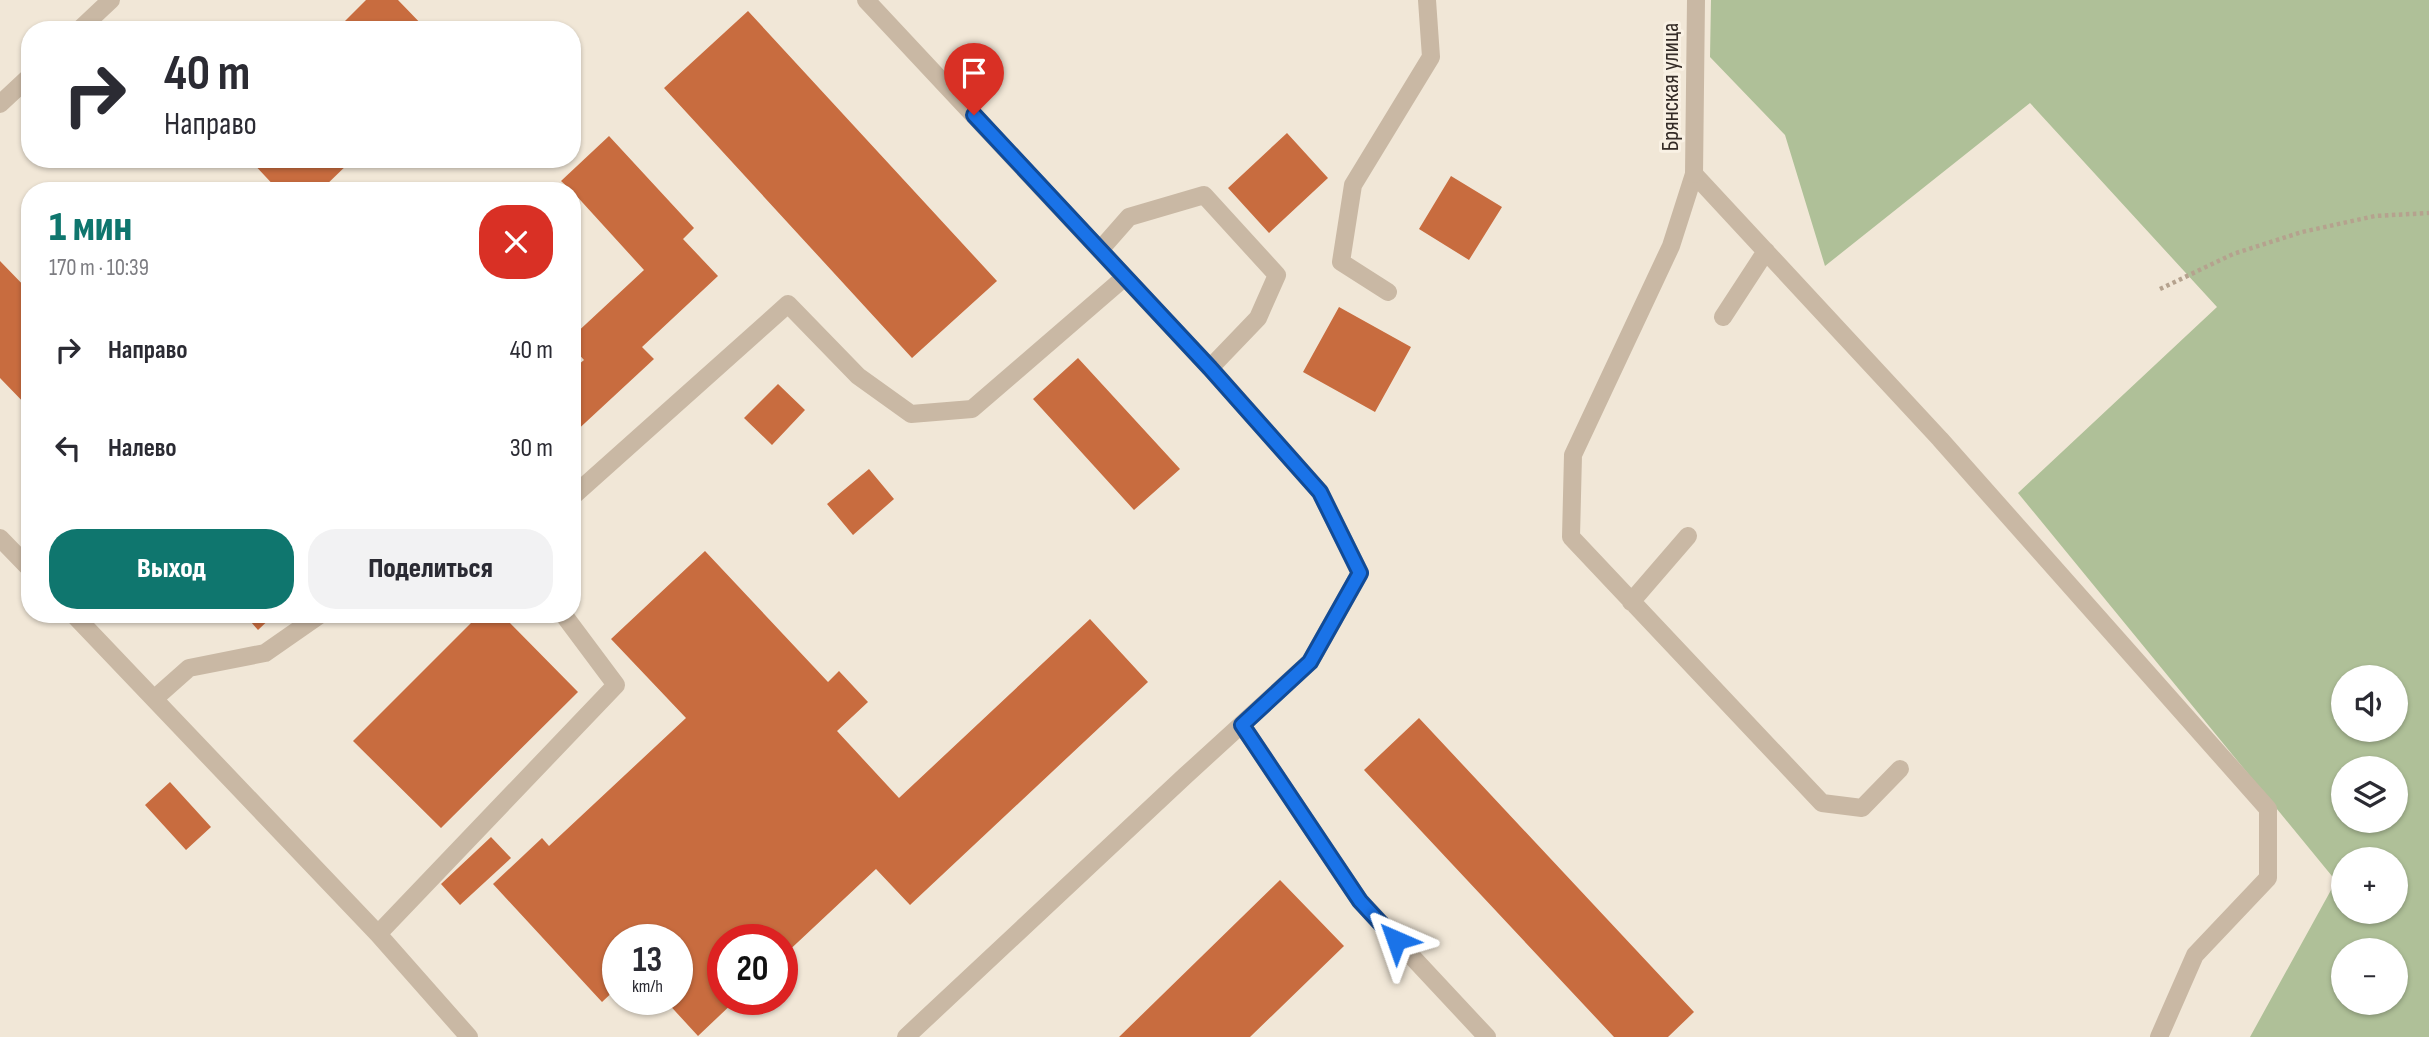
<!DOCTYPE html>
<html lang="ru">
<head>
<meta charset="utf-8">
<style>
  body { margin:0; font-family:"Sofia Sans Condensed",sans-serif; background:#f2f2f3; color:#2b2b33; height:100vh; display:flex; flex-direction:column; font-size:26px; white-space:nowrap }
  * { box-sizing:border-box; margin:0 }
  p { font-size:23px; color:#7c7c81 }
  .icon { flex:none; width:38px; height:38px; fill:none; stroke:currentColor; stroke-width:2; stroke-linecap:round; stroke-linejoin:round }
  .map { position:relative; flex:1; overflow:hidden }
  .panel { position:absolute; left:21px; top:182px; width:560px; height:441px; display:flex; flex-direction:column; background:#fff; border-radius:28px; box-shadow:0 2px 5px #0004 }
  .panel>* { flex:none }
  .guide { position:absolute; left:21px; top:21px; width:560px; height:147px; border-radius:28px; box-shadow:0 2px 5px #0004; background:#fff; color:#2b2b33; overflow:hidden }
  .fabs { position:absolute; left:2331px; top:665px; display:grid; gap:14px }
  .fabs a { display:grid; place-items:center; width:77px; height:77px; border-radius:50%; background:#fff; box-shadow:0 2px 5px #0004; font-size:35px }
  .speed { position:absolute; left:602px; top:924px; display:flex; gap:14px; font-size:35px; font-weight:700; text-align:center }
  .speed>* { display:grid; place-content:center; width:91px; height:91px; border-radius:50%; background:#fff; box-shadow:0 2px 5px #0004; line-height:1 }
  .speed small { font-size:18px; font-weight:400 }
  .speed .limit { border:10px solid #d22; background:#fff; color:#111 }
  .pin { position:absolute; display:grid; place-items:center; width:60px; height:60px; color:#fff; margin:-72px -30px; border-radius:50% 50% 50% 0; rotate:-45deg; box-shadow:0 0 7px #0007 }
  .pin .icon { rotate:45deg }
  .me { position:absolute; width:77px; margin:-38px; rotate:317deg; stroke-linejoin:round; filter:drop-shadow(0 0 5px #0008) }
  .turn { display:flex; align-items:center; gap:24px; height:147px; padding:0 28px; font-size:32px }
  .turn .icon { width:91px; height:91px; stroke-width:2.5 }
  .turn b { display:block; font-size:49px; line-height:60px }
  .round { display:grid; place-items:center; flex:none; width:74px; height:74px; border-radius:28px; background:#f2f2f3 }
  .headline { display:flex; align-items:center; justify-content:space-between; height:119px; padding:0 28px }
  h1 { font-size:42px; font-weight:800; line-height:52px; color:#0f766e }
  .button { display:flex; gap:14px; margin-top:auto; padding:14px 28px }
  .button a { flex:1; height:80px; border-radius:28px; background:#0f766e; color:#fff; font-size:28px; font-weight:800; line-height:80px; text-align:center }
  .button a+a { background:#f2f2f3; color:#2b2b33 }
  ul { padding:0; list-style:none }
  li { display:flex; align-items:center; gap:21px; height:98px; padding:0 28px }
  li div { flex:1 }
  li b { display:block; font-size:26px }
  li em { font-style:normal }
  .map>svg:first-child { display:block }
</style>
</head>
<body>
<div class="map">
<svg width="2429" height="1037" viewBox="0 0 2429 1037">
  <rect width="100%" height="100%" fill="#f1e7d7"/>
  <path fill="#afc098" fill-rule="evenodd" d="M1711 0H2429V1037H2250L2336 881 2018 493 2217 307 2030 103 1825 266 1785 135 1710 57ZM2343 677H2396V730H2343ZM2343 768H2396V821H2343ZM2343 859H2396V912H2343ZM2343 950H2396V1003H2343Z"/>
  <path fill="#c86c3f" d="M366 0H398L427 30H336Z
    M748 11 997 281 912 358 664 88Z
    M1287 133 1328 178 1269 233 1228 188Z
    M609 136 694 228 683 239 718 276 642 347 654 359 572 435V370L584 360 572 347V337L644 270 572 191 561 181Z
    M249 159H353L320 191H279Z
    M1451 176 1502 207 1469 260 1419 229Z
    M0 261 30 292V409L0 378Z
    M1339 307 1411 347 1375 412 1303 372Z
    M1078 358 1180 469 1134 510 1033 399Z
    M778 384 805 410 772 445 744 418Z
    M869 469 894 499 853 535 827 504Z
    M705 551 828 682 839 671 868 702 837 731 899 798 1090 619 1148 682 910 905 876 869 782 957V940H723V999H737L698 1036 664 999H677V940H618V987L602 1002 493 884 542 838 549 846 686 718 611 639Z
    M244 614H275L258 630Z
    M480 614H501L578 692 441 828 353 741Z
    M1419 718 1694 1012 1668 1037H1614L1364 770Z
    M170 782 211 827 186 850 145 805Z
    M491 837 511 858 460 905 441 884Z
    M1280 880 1344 946 1250 1037H1119Z"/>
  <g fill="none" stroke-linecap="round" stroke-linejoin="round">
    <path stroke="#b5a28e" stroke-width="4.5" stroke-dasharray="3.5 3.5" stroke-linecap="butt" d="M2160 289 2233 254 2302 232 2375 216 2429 213"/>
    <path stroke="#c9b8a4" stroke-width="18" d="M866 0 1210 368 1320 492 1360 573 1310 662 1185 776 906 1037
      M79 30 111 0
      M0 104 30 76
      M1100 250 1129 217 1204 195 1277 275 1258 318 1210 368
      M1388 292 1341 262 1353 185 1431 57 1427 0
      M1723 317 1766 251
      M572 497 788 304 858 376 911 414 972 409 1125 277
      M0 538 30 569
      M1631 602 1688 536
      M73 614 378 934 469 1037
      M154 699 189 668 265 653 321 614
      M1242 725 1360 901 1487 1037
      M1900 769 1862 808 1822 803 1571 537 1573 455 1671 246 1694 174 1940 439 2268 809V878L2195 955 2159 1037
      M378 934 616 685 563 614"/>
    <path stroke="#c9b8a4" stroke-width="18" d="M1694 174 1696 0"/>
  </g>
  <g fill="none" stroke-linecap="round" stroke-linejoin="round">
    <defs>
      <path id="route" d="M974 115 1210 368 1320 492 1360 573 1310 662 1242 725 1360 901 1396 940"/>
    </defs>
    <use href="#route" stroke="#114b97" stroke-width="18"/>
    <use href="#route" stroke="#1a73e8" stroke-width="12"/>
  </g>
  <g text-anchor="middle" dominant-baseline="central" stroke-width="6" stroke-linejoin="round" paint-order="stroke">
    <g font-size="24" fill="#342b26" stroke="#f9f1e4">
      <text transform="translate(1670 87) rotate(-90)">Брянская улица</text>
    </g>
  </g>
</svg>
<div class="fabs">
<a><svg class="icon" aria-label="sound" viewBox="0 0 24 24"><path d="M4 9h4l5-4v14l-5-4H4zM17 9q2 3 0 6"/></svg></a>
<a><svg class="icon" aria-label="layers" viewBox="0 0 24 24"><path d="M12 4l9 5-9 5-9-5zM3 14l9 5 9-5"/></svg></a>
<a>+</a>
<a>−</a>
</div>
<div class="speed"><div>13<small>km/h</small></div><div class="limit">20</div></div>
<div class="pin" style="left:974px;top:115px;background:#d93025"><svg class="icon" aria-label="arrive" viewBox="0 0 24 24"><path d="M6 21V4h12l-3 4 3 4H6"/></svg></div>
<svg class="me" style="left:1396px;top:940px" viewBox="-20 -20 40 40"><path d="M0-17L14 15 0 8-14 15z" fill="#1a73e8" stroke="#fff" stroke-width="4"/></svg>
<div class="guide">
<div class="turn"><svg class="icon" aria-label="right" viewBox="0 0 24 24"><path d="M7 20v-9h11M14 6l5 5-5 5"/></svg><div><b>40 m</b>Направо</div></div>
</div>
<section class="panel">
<div class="headline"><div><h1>1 мин</h1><p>170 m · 10:39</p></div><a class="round" style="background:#d93025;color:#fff"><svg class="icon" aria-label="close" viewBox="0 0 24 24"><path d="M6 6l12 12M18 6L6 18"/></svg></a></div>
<ul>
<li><svg class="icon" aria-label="right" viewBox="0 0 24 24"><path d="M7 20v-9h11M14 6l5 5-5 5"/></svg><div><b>Направо</b></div><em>40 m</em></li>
<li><svg class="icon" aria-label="left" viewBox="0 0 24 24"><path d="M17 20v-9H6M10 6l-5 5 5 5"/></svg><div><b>Налево</b></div><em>30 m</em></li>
</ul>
<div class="button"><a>Выход</a><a>Поделиться</a></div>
</section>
</div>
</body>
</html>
